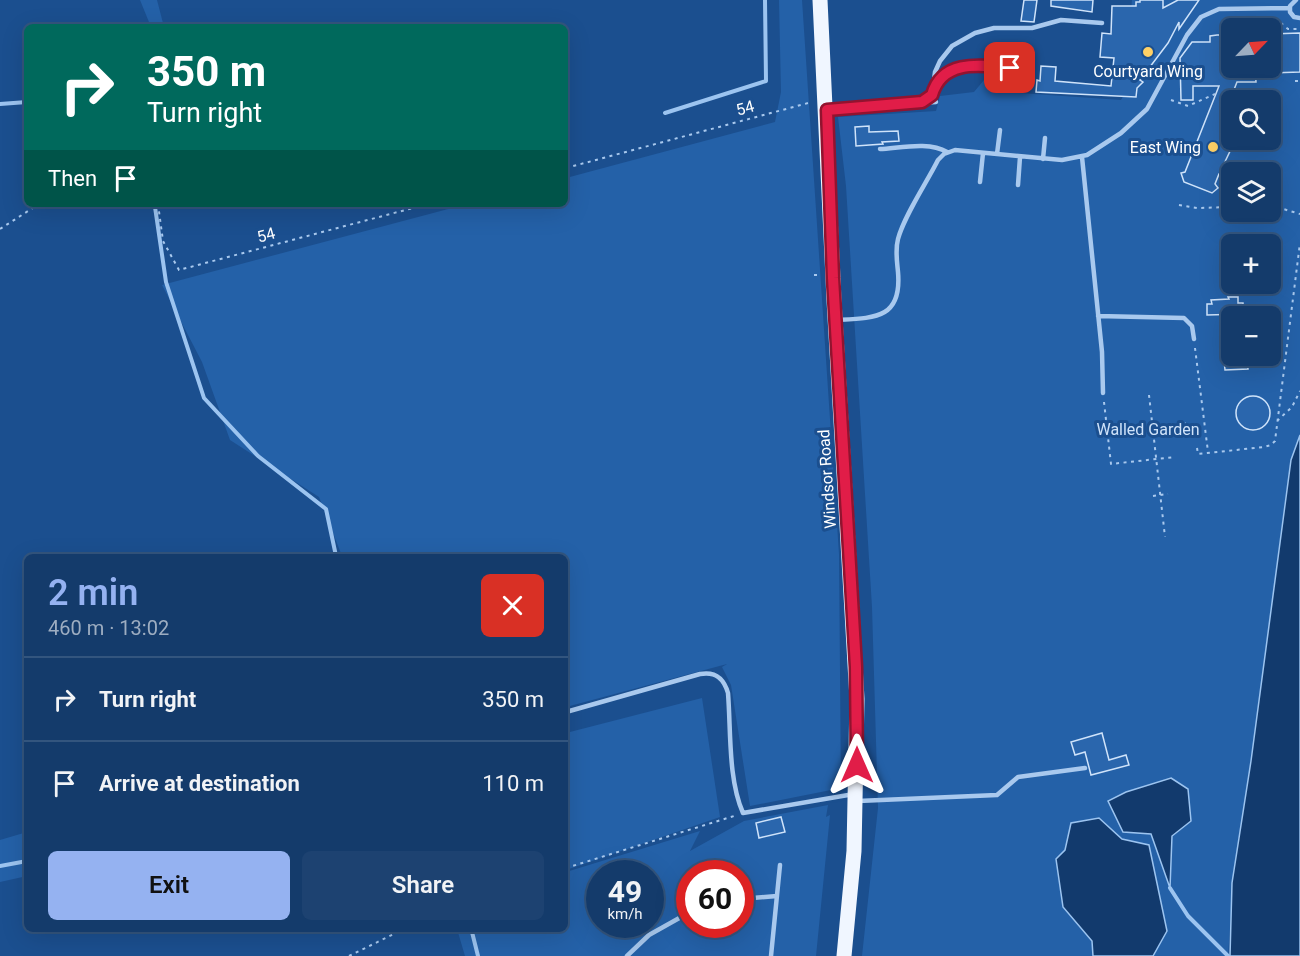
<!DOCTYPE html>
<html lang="en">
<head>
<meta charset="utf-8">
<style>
  body { margin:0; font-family:Roboto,sans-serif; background:#1d4271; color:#f1f3f6; height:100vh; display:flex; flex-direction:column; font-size:22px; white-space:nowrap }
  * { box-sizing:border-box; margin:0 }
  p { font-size:20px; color:#9dadc1 }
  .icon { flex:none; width:33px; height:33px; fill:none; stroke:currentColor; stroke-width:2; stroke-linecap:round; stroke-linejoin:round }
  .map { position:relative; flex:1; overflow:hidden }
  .drawer { position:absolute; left:24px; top:554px; width:544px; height:378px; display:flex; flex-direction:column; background:#143b6b; border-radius:9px; box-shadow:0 6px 24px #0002,0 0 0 2px #33557e }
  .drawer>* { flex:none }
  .top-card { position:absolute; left:24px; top:24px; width:544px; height:183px; border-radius:9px; box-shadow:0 6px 24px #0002,0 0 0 2px #33557e; background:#00695c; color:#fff; overflow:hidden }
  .needle { width:39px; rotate:65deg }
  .tools { position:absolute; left:1221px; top:18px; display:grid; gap:12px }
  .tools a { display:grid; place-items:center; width:60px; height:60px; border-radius:9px; background:#143b6b; box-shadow:0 6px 24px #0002,0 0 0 2px #33557e; font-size:30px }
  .speed { position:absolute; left:586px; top:860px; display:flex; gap:12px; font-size:30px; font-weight:700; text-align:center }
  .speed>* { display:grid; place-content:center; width:78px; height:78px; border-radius:50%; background:#143b6b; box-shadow:0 6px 24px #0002,0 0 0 2px #33557e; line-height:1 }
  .speed small { font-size:15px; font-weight:400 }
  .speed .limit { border:9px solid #d22; background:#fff; color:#111 }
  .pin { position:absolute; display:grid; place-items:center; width:51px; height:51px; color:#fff; margin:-26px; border-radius:12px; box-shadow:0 3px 9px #0006 }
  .me { position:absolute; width:66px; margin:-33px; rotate:0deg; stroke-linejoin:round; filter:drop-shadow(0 0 4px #0008) }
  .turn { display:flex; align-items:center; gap:21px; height:126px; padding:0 24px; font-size:27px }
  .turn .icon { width:78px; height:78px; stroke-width:2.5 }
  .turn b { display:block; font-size:42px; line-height:51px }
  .then { display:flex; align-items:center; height:57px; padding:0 24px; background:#0003; gap:12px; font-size:22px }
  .round { display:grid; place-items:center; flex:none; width:63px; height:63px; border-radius:9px; background:#1d4271 }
  .headline { display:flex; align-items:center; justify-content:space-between; height:102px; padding:0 24px }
  h1 { font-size:36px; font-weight:600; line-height:45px; color:#95b2f1 }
  .cta { display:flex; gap:12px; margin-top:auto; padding:12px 24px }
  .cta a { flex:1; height:69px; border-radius:9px; background:#95b2f1; color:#111; font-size:24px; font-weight:600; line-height:69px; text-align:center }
  .cta a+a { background:#1d4271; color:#f1f3f6 }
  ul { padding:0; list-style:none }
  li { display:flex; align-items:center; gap:18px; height:84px; padding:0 24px; border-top:2px solid #33557e }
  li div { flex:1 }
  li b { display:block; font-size:22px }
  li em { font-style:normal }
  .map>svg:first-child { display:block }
</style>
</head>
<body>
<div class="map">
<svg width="1300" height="956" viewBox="0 0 1300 956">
  <rect width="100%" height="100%" fill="#1b4f8f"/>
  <path fill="#2461a8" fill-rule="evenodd" d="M140 0H157L164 27H151Z
    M779 0H802L839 554 841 788 750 806 731 685 722 667 727 664 566 707V556H342L319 497 230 440 202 362 162 285 467 204H566V178L775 122 781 92Z
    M1132 0H1300V435L1291 460 1285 501 1251 761 1235 863 1228 956H862L878 808 872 607 846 186 838 117 936 111 940 96 974 92 989 74 998 87 1007 92 1121 100 1124 95ZM1232 28H1270V68H1232ZM1232 100H1270V140H1232ZM1232 172H1270V212H1232ZM1232 244H1270V284H1232ZM1232 316H1270V356H1232Z
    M702 698 720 817 566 870V733Z
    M828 805 826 817 830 815 816 956H465L457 929 566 928V872L700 831 690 851 744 821ZM600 873H651V924H600ZM690 873H741V924H690Z
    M27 832V876L0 882V840Z"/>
  <path fill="#123a6d" stroke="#9cc4f0" stroke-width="1.5" d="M1300 435V956H1230L1232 883 1251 761 1291 460Z
    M1171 778 1188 789 1191 821 1172 836 1170 888 1151 834 1123 832 1108 801 1126 792Z
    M1099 818 1122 839 1149 845 1167 931 1153 956H1093L1092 941 1063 907 1056 859 1065 850 1071 823Z"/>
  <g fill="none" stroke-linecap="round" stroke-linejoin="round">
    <path stroke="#9cc4f0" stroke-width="4" d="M0 104 27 102
      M665 113 766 81 765 0
      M153 204 155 207 166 282 204 398 258 456 326 509 336 556
      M0 866 27 861
      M1170 888 1188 916 1228 956
      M471 928 478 956"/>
  </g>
  <path fill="#2a66ad" stroke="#cfe3fa" stroke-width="1.5" d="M1024 0H1037L1034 22 1021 21Z
    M1051 0H1093L1092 12 1051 6Z
    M1140 0H1163V8L1178 0H1199L1179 29V22L1168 43 1140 80 1143 82 1137 88 1136 97 1036 92 1037 80 1040 81 1041 66 1056 67 1055 81 1111 86 1114 58 1100 57 1102 33 1111 34 1112 6H1136V2H1140Z
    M1300 33V72L1270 73V34Z
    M1217 35H1232V68H1255L1256 82H1237L1230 100 1232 147 1222 168 1223 173 1219 174 1215 184 1218 188 1212 193 1184 182 1181 173 1185 172 1219 86H1193V100H1181L1180 58 1192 42H1210V36Z
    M869 126V132L898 131 899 141 882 142 883 144 856 146 855 127Z
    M1228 297H1238V303H1243V314L1207 315V304H1212L1211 300 1229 299Z
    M1232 356H1247L1248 369 1225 370 1224 360H1232Z
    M1236 413a17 17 0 1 1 34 0a17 17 0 1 1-34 0Z
    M1102 733 1109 760 1126 755 1129 765 1091 775 1085 752 1075 755 1071 742Z
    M781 817 785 832 759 838 756 823Z"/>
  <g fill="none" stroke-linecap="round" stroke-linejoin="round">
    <path stroke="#a9c9ee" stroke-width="2" stroke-dasharray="3 4.5" stroke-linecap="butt" d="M1275 18 1288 29H1300
      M1295 81H1300
      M1171 100 1188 106 1215 94
      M566 168 812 102
      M158 204 163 241 179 270 428 204
      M1179 205 1197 208 1232 207
      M1270 205 1300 214
      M0 229 39 204
      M814 275H820
      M1195 348 1208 452
      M1149 395 1165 537
      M1104 402 1111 464 1175 457
      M1277 421 1292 407 1300 391
      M1126 430 1186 423
      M1197 448 1198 454 1264 447 1271 445 1275 441 1300 243
      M1153 496 1168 494
      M566 868 734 816
      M349 956 406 928"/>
    <path stroke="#a9c9ee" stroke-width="4.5" d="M1296 0 1290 6V12L1294 17 1300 18
      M934 86C953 55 1000 67 1029 70
      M922 102 932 95 935 72 940 61 952 46 975 33 994 28H1032L1061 20 1102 23
      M827 109 936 102
      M880 149C900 148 929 141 947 152
      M997 154 1000 130
      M1082 157 1102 352 1103 393
      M1043 159 1045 138
      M980 182 983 153
      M1018 185 1020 157
      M1098 316 1184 318 1192 326 1194 339
      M838 320C876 318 902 318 898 272 897 261 895 250 898 239 904 216 927 182 938 160L944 154 955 150 1062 160 1087 155 1121 133 1147 109 1187 35 1201 17 1219 9 1290 8
      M566 712 700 674C716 671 724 679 728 693 731 731 728 779 743 813L854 794
      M858 801 997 795 1018 777 1085 768
      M741 899 777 896
      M627 956 649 935 690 912
      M771 956 780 865"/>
    <path stroke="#f0f6ff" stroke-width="15" d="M820 0 834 300 857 699 854 851 844 956"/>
  </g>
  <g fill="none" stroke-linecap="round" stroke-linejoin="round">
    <defs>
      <path id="route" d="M857 765 856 667 833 278 827 110 922 102 932 95C942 59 980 65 1010 68"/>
    </defs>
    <use href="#route" stroke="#92132f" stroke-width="15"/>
    <use href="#route" stroke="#e11d48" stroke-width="10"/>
  </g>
  <g fill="#ffd166" stroke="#1b4f8f" stroke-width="2">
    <circle cx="1148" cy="52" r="6"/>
    <circle cx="1213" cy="147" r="6"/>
  </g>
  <g text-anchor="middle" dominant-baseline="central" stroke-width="6" stroke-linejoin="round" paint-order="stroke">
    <g font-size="16" fill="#fff" stroke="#1b4f8f">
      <text x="1148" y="71">Courtyard Wing</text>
      <text x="1201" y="147" text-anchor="end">East Wing</text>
    </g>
    <g font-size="16" fill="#fff" stroke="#1b4f8f">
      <text transform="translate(745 108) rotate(-15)">54</text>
      <text transform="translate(266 235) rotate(-15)">54</text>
      <text transform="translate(827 479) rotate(-94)">Windsor Road</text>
    </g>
    <g font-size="16" fill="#cfe3fa" stroke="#1b4f8f">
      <text x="1148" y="429">Walled Garden</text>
    </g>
  </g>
</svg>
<div class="tools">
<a><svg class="needle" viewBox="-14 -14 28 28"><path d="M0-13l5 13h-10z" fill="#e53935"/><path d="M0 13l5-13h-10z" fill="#9dadc1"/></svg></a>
<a><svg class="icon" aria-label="search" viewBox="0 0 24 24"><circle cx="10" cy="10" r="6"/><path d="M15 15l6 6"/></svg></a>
<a><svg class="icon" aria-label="layers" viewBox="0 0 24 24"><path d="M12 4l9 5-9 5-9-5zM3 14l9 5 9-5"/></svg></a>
<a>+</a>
<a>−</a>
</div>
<div class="speed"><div>49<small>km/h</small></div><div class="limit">60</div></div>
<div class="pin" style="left:1010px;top:68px;background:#d93025"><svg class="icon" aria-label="arrive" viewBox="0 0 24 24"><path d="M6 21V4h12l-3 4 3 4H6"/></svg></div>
<svg class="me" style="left:857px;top:765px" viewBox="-20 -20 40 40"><path d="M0-17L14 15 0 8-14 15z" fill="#e11d48" stroke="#fff" stroke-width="4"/></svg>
<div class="top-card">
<div class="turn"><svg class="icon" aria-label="right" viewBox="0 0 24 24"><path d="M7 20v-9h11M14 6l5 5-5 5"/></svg><div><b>350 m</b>Turn right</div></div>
<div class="then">Then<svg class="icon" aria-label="arrive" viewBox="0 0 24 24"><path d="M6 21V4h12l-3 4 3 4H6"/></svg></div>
</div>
<section class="drawer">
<div class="headline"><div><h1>2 min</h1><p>460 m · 13:02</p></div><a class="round" style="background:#d93025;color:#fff"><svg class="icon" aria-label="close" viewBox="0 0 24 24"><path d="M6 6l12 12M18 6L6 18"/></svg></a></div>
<ul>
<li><svg class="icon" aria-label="right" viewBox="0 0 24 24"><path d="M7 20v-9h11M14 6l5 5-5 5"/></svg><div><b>Turn right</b></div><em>350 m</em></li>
<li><svg class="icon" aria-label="arrive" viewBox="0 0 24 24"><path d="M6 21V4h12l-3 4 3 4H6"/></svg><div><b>Arrive at destination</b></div><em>110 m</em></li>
</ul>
<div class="cta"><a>Exit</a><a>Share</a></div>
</section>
</div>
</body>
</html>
